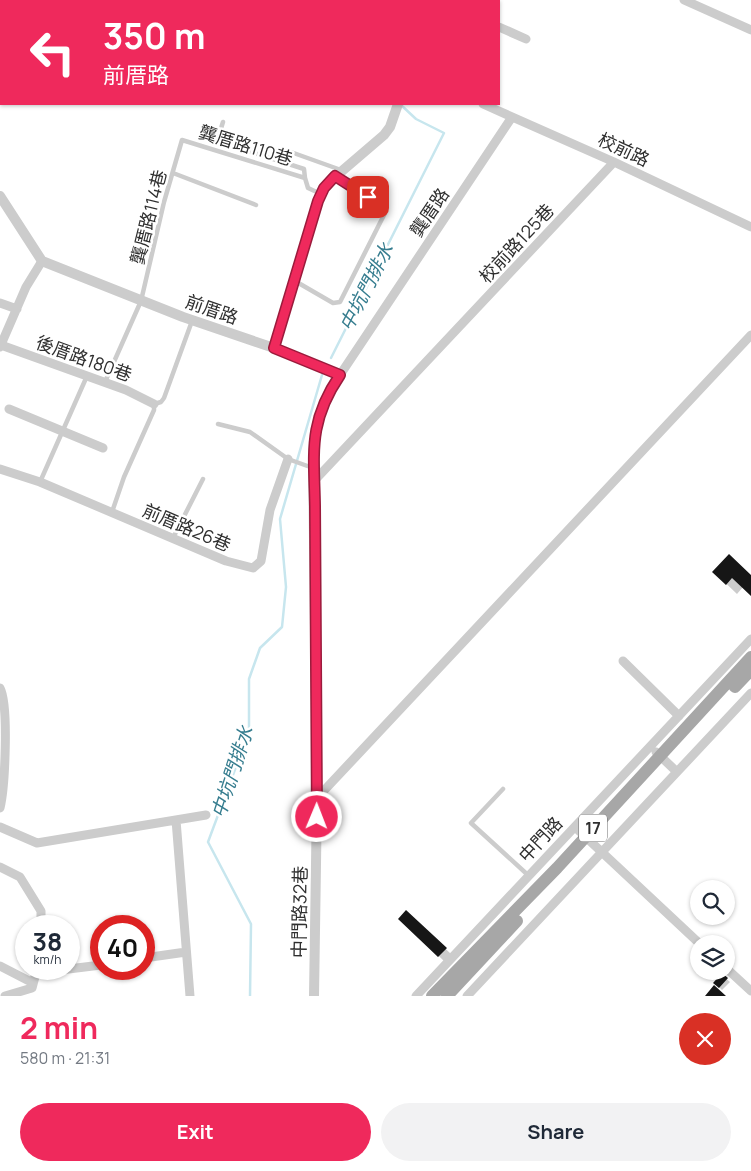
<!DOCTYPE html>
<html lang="en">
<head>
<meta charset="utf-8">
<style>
  body { margin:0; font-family:Manrope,"Noto Sans TC",sans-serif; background:#f2f2f3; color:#1f2937; height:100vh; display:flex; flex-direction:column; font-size:19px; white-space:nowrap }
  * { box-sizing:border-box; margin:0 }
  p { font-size:16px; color:#747a83 }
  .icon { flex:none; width:28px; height:28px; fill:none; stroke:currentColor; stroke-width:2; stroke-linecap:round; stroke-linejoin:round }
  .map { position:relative; height:996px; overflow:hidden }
  .panel { display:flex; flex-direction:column; background:#fff; flex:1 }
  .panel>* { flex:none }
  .hud { position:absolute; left:0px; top:0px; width:500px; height:105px; box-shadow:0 1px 4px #0004; background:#ef295c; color:#fff; overflow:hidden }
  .tools { position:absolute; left:690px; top:880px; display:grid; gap:10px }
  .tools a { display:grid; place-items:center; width:45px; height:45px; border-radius:50%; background:#fff; box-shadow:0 1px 4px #0004; font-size:25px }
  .speed { position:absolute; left:15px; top:915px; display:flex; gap:10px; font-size:25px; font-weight:700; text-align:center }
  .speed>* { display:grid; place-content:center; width:65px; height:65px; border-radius:50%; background:#fff; box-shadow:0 1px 4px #0004; line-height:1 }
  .speed small { font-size:12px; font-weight:400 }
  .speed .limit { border:8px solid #d22; background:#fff; color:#111 }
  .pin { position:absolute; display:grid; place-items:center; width:42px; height:42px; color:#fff; margin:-21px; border-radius:10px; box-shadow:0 2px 8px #0006 }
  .me { position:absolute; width:55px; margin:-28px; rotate:1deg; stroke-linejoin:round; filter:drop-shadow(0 0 4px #0008) }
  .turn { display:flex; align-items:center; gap:18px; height:105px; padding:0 20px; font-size:22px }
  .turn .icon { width:65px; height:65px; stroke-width:2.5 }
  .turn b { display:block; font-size:35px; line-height:42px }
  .round { display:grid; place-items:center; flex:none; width:52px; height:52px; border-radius:26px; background:#f2f2f3 }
  .head { display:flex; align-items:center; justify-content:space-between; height:85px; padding:0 20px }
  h1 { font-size:30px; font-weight:700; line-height:38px; color:#ef295c }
  .action { display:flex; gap:10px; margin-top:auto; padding:10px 20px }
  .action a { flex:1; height:58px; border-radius:30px; background:#ef295c; color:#fff; font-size:20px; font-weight:700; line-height:58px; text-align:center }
  .action a+a { background:#f2f2f3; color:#1f2937 }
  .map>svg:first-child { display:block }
</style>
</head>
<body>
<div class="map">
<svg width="751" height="996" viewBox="0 0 751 996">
  <rect width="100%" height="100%" fill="#fff"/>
  <path fill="#0003" d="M714 572 751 577V595L743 587 737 594Z
    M406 911 451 954 444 961 400 919Z
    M722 975 730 982 722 990 715 983Z"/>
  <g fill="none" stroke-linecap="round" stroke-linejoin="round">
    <path stroke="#c7e6ee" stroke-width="2.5" d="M30 0 34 1
      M331 358 444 133 416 119 401 105
      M250 996 251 924 208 842 249 732V679L260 648 282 627 286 587 280 519 322 375"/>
  </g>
  <path fill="#161616" d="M729 554 751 575V596L732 578 726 585 712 572Z
    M406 910 447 948 438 957 398 919Z
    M722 973 728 978 719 988 713 983Z
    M714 985 726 996H705Z"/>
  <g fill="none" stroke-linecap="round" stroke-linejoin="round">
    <path stroke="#ccc" stroke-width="4.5" d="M366 0 370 1
      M223 122 217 141 304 169 305 178
      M288 151 341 170
      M173 173 256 205
      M295 281 333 303 340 302 385 213V207L336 177
      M105 382 141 301 164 202 182 140 305 178 308 188 321 194
      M218 424 250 432 288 459 313 468
      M40 482 87 376
      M112 512 124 477 154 410V404L161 402 164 398 192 321
      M173 538 203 479
      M503 789 471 823 529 876"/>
    <path stroke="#ccc" stroke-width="9" d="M684 0 751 30
      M99 1V0
      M499 27 526 39
      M483 104 614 162 751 227
      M0 303 17 309
      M1 345 126 390 154 404
      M0 347 26 287 42 261
      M340 375 512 117
      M9 409 103 448
      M0 469 40 482 226 561 253 568 261 561 270 510 288 459
      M315 480 614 162
      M623 661 679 716
      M0 688C9 705 5 787 0 808
      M656 752 677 772
      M317 798 751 335
      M176 820 190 996
      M0 827 37 843 206 815
      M575 827 700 944
      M0 867 20 877 41 911V926
      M144 958 186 952
      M0 966 33 983
      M726 968 751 991
      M36 973 101 965
      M5 996 32 988 37 969
      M416 996 751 639
      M467 996 751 693"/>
    <path stroke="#ccc" stroke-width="10" d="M434 1 435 0
      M0 196 42 261 183 317 274 348 340 375C322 401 315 424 313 455L317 798 314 996
      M274 348 318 201 324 188 335 177 384 135 390 127 398 104"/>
    <path stroke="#a7a7a7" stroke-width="12" d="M735 687 751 670
      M432 996 557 868 751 657
      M447 996 517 921"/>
  </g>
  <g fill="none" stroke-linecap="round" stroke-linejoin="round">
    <defs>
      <path id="route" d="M317 817 315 506C314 452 308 422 340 375L274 348 318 201 324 188 335 176 368 197"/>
    </defs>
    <use href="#route" stroke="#9b1b3c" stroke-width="12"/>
    <use href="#route" stroke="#ef295c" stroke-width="9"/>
  </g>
  <g text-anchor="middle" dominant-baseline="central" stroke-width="5" stroke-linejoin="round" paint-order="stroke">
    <rect fill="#fff" stroke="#6d6d6d" stroke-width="1" x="579" y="814.5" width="28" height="27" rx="4"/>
    <g font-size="16" font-weight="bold" fill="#2f2f2f">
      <text x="593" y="828">17</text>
    </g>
    <g font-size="18" fill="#2f2f2f" stroke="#fff">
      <text transform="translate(246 145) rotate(17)">龔厝路110巷</text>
      <text transform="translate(624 149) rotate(25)">校前路</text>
      <text transform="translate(429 212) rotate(-56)">龔厝路</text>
      <text transform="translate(148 217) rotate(-76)">龔厝路114巷</text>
      <text transform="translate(516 243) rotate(-47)">校前路125巷</text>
      <text transform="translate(212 309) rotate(19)">前厝路</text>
      <text transform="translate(84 358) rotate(20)">後厝路180巷</text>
      <text transform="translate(187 527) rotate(23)">前厝路26巷</text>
      <text transform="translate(540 839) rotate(-47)">中門路</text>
      <text transform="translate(299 912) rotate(-89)">中門路32巷</text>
    </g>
    <g font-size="19" font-style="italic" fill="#367d8f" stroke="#fff">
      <text transform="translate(366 287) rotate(-63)">中坑門排水</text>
      <text transform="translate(232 772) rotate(-72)">中坑門排水</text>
    </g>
  </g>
</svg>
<div class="tools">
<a><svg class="icon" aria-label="search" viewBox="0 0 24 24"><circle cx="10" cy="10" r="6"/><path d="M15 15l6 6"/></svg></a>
<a><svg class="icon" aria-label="layers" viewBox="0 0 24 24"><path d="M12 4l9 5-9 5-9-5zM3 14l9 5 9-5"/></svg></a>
</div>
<div class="speed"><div>38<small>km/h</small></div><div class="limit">40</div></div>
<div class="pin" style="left:368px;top:197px;background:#d93025"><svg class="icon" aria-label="arrive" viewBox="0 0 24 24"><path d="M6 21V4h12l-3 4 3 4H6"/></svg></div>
<svg class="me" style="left:317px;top:817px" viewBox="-20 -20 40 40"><circle r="17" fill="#ef295c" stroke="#fff" stroke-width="3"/><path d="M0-11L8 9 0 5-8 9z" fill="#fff"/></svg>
<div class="hud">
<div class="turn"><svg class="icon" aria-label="left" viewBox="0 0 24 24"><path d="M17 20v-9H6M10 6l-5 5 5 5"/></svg><div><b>350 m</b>前厝路</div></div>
</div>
</div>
<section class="panel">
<div class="head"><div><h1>2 min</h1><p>580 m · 21:31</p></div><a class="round" style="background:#d93025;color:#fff"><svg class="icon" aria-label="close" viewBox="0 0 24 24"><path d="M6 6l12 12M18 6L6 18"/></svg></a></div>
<div class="action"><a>Exit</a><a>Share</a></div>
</section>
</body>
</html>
